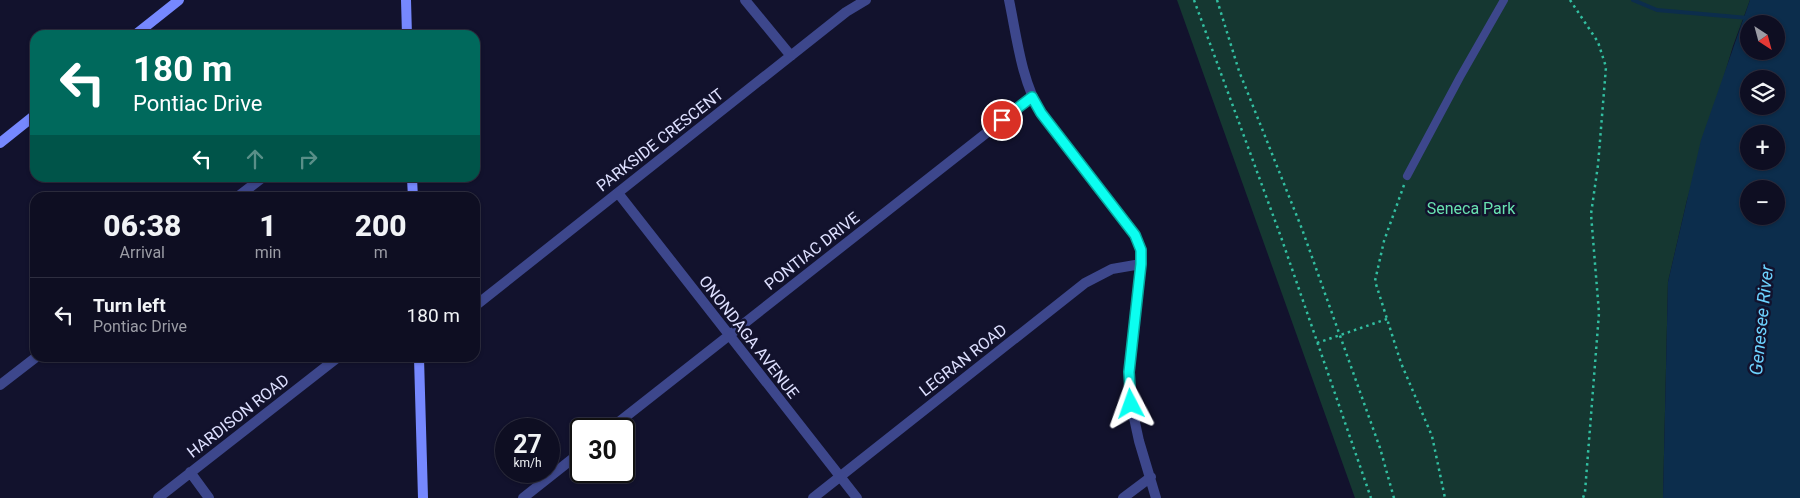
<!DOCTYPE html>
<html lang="en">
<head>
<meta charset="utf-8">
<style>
  body { margin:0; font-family:Roboto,sans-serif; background:#17172a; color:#f1f3f6; height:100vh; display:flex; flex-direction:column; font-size:19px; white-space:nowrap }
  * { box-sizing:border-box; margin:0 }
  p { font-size:16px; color:#9b9ca5 }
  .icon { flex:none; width:28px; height:28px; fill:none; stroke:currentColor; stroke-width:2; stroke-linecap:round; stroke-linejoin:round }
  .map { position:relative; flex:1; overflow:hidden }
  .panel { position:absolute; left:30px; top:192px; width:450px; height:170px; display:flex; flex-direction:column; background:#0e0e22; border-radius:15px; box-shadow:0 1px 4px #0004,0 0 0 1px #2e2e40 }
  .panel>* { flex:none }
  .banner { position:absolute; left:30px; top:30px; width:450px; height:152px; border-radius:15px; box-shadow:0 1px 4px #0004,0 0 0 1px #2e2e40; background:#00695c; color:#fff; overflow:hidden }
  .needle { width:32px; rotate:144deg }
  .buttons { position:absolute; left:1740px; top:15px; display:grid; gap:10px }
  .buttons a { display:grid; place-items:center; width:45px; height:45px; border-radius:50%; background:#0e0e22; box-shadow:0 1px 4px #0004,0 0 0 1px #2e2e40; font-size:25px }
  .speed { position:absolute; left:495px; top:418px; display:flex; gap:10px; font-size:25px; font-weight:700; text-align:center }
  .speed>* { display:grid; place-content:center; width:65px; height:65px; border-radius:50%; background:#0e0e22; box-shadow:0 1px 4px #0004,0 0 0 1px #2e2e40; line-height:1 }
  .speed small { font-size:12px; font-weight:400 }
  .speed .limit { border:2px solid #111; border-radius:8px; background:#fff; color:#111 }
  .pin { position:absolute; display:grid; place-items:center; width:42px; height:42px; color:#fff; margin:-21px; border:2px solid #fff; border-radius:50%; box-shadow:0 1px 5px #0007 }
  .me { position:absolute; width:55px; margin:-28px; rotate:356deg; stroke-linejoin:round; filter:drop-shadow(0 0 4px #0008) }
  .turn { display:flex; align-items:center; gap:18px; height:105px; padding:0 20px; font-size:22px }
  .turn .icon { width:65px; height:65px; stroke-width:2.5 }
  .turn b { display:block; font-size:35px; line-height:42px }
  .lanes { display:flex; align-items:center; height:48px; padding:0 20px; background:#0003; justify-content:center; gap:25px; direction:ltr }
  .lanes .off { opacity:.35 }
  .eta { display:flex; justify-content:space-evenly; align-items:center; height:85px; text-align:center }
  .eta b { font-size:30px; font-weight:800; line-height:35px }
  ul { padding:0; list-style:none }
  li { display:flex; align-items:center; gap:15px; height:75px; padding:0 20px; border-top:1px solid #2e2e40 }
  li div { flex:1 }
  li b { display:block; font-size:19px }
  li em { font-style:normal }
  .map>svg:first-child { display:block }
</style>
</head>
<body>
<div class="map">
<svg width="1800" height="498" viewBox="0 0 1800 498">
  <rect width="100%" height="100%" fill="#12122d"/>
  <path fill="#153731" d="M1177 0H1750L1733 46 1687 200 1668 282 1663 498H1355Z"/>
  <path fill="#0c2d4c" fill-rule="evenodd" d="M1750 0H1800V498H1663L1668 282 1701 140ZM1749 24H1776V51H1749ZM1749 79H1776V106H1749ZM1749 134H1776V161H1749ZM1749 189H1776V216H1749Z"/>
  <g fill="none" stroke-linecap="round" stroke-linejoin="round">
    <path stroke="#0c2d4c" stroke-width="4" d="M1633 0 1657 10 1748 18"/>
    <path stroke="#32bfa1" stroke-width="2.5" stroke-dasharray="2.5 4" stroke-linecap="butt" d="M1194 0 1281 237 1371 498
      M1217 0 1239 71 1302 229 1380 448 1394 498
      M1570 0 1598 42 1606 67 1598 165 1591 214 1599 313 1585 492 1583 498
      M1404 185 1384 241 1375 281 1401 363 1432 436 1445 498
      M1317 343 1387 319"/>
    <path stroke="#3d478c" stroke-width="8" d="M1407 176 1460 77 1504 0"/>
    <path stroke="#3d478c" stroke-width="10" d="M745 0 791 56
      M1009 0C1017 38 1021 79 1041 113L1135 235 1141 250V264L1129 372 1131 404 1139 441 1156 498
      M618 193 857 498
      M236 198 262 178
      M475 306 846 12 866 0
      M0 385 35 358
      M610 429 1032 97
      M190 472 209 498
      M158 498 337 358
      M523 498 581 452
      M813 498 1085 283 1112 269 1141 264
      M1123 498 1151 477"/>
    <path stroke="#7688fe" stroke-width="10" d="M406 0 407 35
      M135 35 179 0
      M0 143 35 115
      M412 178 413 198
      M419 358 423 498"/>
  </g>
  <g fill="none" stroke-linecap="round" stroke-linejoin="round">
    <defs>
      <path id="route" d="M1002 120 1032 97 1041 113 1135 235 1141 250V264L1129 372 1131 404"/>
    </defs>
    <use href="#route" stroke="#07a59c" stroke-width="12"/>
    <use href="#route" stroke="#0bfef0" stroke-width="9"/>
  </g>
  <g text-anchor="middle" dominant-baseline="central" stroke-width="5" stroke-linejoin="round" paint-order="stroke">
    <g font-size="16" fill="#dee0ff" stroke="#12122d">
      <text transform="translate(660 140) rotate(-38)">PARKSIDE CRESCENT</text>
      <text transform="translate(812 251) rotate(-38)">PONTIAC DRIVE</text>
      <text transform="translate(749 337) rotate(52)">ONONDAGA AVENUE</text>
      <text transform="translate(963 360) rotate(-38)">LEGRAN ROAD</text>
      <text transform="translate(238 416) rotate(-38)">HARDISON ROAD</text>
    </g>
    <g font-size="16" fill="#68e1b0" stroke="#12122d">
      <text x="1471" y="208">Seneca Park</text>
    </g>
    <g font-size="18" font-style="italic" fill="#6dd2fe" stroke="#12122d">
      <text transform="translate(1761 320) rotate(-84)">Genesee River</text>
    </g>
  </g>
</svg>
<div class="buttons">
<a><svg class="needle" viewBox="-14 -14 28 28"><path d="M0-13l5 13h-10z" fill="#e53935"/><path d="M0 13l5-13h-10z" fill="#9b9ca5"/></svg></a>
<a><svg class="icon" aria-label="layers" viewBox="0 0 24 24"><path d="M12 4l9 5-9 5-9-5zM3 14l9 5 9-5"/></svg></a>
<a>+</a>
<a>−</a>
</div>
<div class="speed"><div>27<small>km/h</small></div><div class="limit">30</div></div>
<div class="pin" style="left:1002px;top:120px;background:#d93025"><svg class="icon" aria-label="arrive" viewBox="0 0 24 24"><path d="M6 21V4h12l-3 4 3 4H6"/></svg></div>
<svg class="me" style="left:1131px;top:404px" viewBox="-20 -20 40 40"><path d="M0-17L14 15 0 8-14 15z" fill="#0bfef0" stroke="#fff" stroke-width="4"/></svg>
<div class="banner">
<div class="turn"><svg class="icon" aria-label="left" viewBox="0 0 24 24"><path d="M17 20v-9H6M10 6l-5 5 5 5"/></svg><div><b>180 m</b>Pontiac Drive</div></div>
<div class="lanes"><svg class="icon" aria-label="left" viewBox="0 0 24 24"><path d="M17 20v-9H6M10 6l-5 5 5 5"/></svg><svg class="icon off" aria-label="ahead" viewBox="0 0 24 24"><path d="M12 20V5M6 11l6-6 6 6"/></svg><svg class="icon off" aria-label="right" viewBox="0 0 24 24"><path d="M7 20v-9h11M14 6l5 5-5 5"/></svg></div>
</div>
<section class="panel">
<div class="eta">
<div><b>06:38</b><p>Arrival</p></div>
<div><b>1</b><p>min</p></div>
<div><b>200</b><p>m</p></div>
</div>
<ul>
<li><svg class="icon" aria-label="left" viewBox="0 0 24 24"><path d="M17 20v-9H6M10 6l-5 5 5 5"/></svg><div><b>Turn left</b><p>Pontiac Drive</p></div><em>180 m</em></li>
</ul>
</section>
</div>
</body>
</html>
